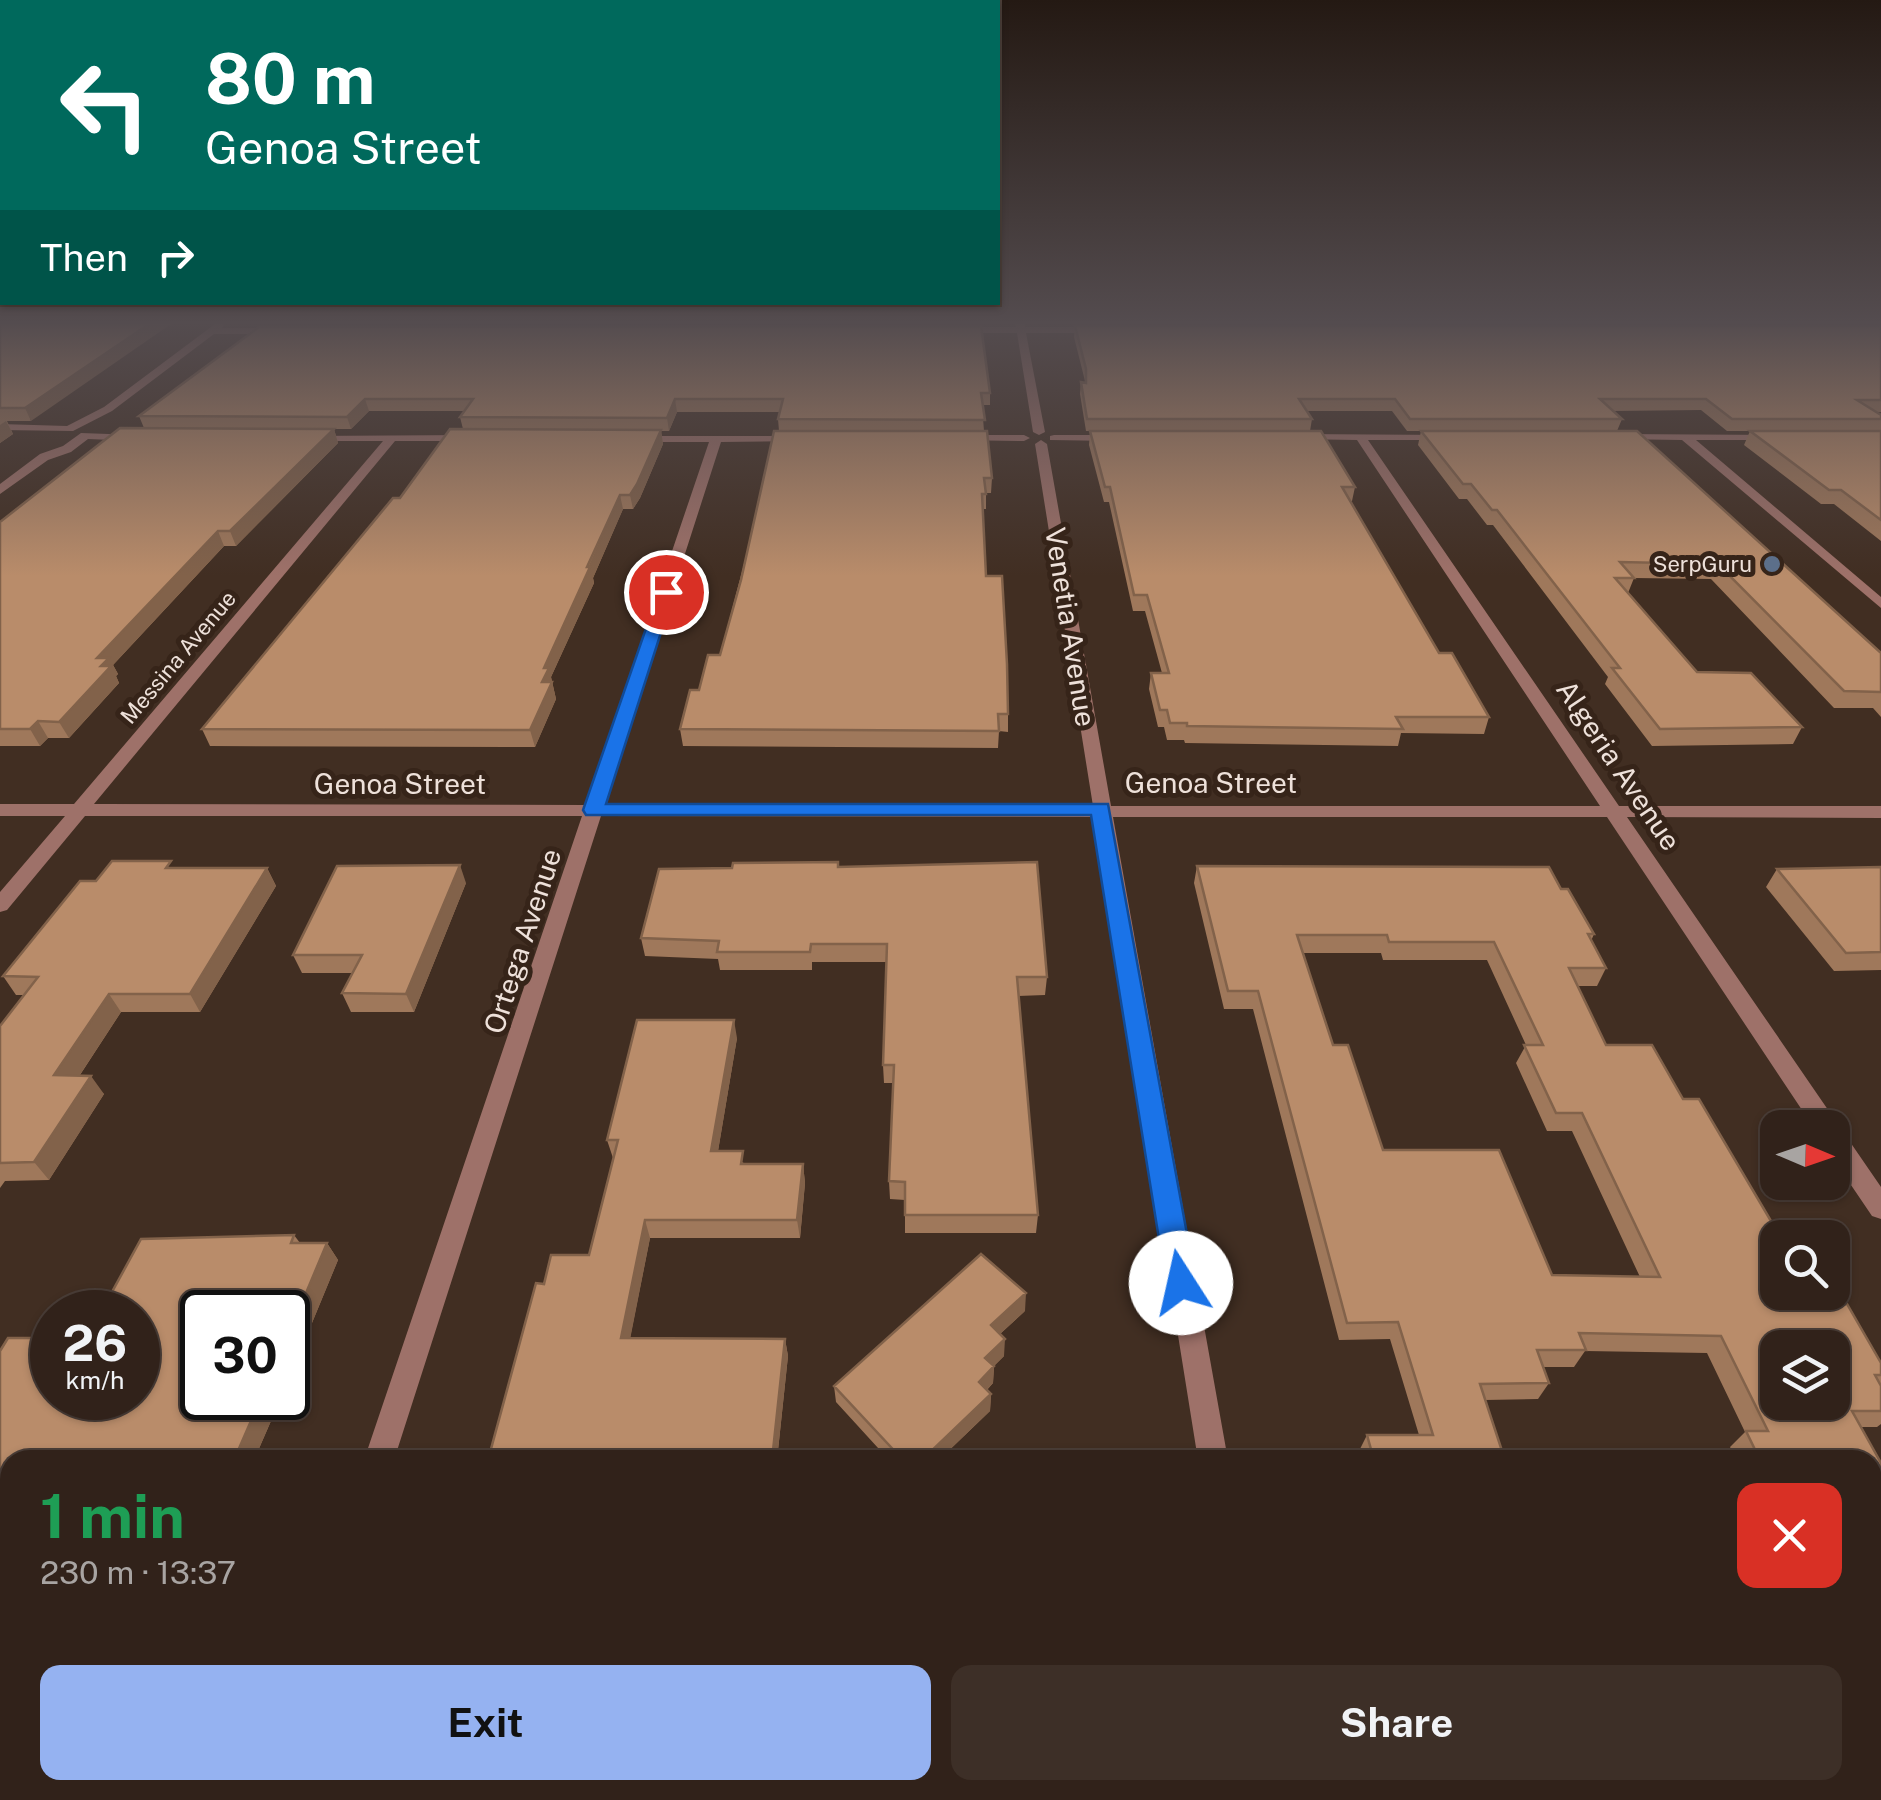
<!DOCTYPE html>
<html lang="en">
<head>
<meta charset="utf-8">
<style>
  body { margin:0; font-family:"Public Sans",sans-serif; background:#3d2f27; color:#f1f3f6; height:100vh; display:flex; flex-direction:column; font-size:38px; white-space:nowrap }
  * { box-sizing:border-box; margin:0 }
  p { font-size:32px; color:#a8a4a2 }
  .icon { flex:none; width:55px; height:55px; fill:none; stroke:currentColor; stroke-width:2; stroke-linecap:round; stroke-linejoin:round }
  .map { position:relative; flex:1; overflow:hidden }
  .panel { position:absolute; left:0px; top:1450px; width:1882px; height:350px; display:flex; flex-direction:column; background:#31221a; border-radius:30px 30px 0 0; box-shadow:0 2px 8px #0004,0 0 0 2px #4c3f39 }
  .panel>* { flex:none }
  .top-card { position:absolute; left:0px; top:0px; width:1000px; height:305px; box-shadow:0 2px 8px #0004,0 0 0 2px #4c3f39; background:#00695c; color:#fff; overflow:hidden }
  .needle { width:65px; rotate:92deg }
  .buttons { position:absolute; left:1760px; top:1110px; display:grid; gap:20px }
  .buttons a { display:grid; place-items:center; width:90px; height:90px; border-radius:20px; background:#31221a; box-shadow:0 2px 8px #0004,0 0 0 2px #4c3f39; font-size:50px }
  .speed { position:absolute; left:30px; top:1290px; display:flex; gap:20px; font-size:50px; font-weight:700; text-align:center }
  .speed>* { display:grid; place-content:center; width:130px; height:130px; border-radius:50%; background:#31221a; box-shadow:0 2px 8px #0004,0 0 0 2px #4c3f39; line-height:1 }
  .speed small { font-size:25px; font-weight:400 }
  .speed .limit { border:5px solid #111; border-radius:15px; background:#fff; color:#111 }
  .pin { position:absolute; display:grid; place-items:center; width:85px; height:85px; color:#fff; margin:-42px; border:5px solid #fff; border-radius:50%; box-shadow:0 2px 10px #0007 }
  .me { position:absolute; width:110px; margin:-55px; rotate:350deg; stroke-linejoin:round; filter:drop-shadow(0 0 8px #0008) }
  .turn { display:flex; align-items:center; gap:35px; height:210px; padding:0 40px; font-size:45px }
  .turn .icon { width:130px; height:130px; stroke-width:2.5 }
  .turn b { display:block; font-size:70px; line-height:85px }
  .then { display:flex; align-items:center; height:95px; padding:0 40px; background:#0003; gap:20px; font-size:38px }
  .round { display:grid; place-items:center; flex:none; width:105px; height:105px; border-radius:20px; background:#3d2f27 }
  .overview { display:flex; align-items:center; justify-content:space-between; height:170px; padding:0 40px }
  h1 { font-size:60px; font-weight:700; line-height:75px; color:#1e9e55 }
  .cta { display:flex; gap:20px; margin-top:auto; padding:20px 40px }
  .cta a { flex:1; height:115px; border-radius:20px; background:#95b2f1; color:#111; font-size:40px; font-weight:700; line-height:115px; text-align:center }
  .cta a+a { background:#3d2f27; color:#f1f3f6 }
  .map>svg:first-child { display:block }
</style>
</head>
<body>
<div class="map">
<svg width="1881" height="1800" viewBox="0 0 1881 1800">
  <rect width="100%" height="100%" fill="#412e22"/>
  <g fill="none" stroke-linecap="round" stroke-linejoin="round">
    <path fill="#9e7169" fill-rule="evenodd" d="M215 324H224L222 328H279L284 331 279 334H214L112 411 73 431 0 430V424L67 426 104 407Z
      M1015 324H1025V327H1099L1104 330 1099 333H1026L1045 432 1039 435 1033 432 1017 333H958L953 330 958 327H1016Z
      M81 433 136 435 142 438 136 441 88 439 71 452 48 460 0 494V484L40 454 63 446Z
      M1298 434 1448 435 1450 437 1444 440H1368L1619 806H1881V818L1627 817 1881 1187V1219L1872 1216 1832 1157V1128H1814L1607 817H1113L1228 1460H1198L1095 817 601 816 394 1460H364L582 816H85L7 910 0 912V892L65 816H0V804H74L383 441H310L304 438 306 436 471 435 477 438 471 441H395L94 804 586 805 709 442H635L629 439 635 436H796L802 439 800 441 721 442 604 805 1093 806 1035 444 1041 440 1047 444 1111 806H1600L1357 440 1294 439V435Z
      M1618 434 1778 435 1780 437 1774 440H1696L1881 597V608L1682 440 1614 439V435Z
      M960 435H1024L1030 438 1024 441 956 440V436Z
      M1054 435H1114L1120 438 1114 441 1050 440V436Z
      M10 1714V1750L0 1751V1715Z
      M653 1790H689L688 1800H652Z
      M1114 1790H1162L1166 1800H1118Z
      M1260 1790H1296L1298 1800H1262Z"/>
  </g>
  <path fill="#9f785b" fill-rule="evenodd" d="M0 324 31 421H7L13 434 0 443Z
    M1075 326H1881V412H1876L1881 415V541L1834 504H1821L1744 445 1750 431H1727L1701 410 1612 411 1622 419 1617 431 1881 653V717L1873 708H1834L1711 579 1634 578 1628 593 1697 672 1802 727 1793 744 1652 746 1605 684 1608 677 1493 525H1487L1467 499H1459L1418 445 1421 431H1407L1392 411H1307L1312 419 1310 431 1355 487 1352 501H1350L1439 653 1489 717 1484 734 1401 733 1398 746 1185 743 1184 740H1167L1164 727H1158L1149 689 1151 673H1162L1145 611H1133L1109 502H1104L1089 445 1090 431H1086L1080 394 1081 382 1085 383V381L1074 337Z
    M259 327 990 393V405H982L984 431 992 478 991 493H986V509H983L986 576 1008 714V732L999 731 998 748 683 746 680 729 699 690 720 655 779 431 778 419 780 412H677L669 431H661L663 444 640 498 633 509H623L593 578 594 583 551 677 556 699 535 747 210 746 202 729 400 498 463 429 460 417 465 411H369L351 429H334L338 443 236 546H224L113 665 118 674 116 676 119 683 69 738H48L40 746H0V522L144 428 139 416Z
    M1197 866 1561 889 1594 934 1591 941 1606 968 1597 986H1578L1606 1045 1683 1099 1820 1304 1881 1363V1424L1877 1427H1861L1881 1463V1681L1872 1663V1460H1737L1730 1447 1745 1432 1707 1353 1585 1351 1574 1367H1543L1549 1383 1538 1399 1485 1400 1505 1460H1361L1359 1451 1367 1435H1419L1390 1339 1339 1340 1253 1009H1224L1194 883ZM1303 953H1381L1383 960H1487L1526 1045 1516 1063 1547 1131H1572L1640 1277 1552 1275 1383 1150 1333 1045Z
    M838 867 1047 977 1045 995 1018 996 1038 1215 1036 1233H905V1200L890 1199 889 1181 893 1083H884L883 1065 886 962H812V970H720L718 959 645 956 641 938Z
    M1881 867V970L1834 971 1766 887 1777 869Z
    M175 868H267L276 886 200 1012H121L80 1075 104 1094 49 1180 5 1181 0 1188V1026L24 995H16L3 976 96 881Z
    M466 883 414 1012H351L342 993 353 973H302L293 955Z
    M737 1038 718 1151 746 1164H803L805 1183 800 1238H650L630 1338 785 1339 788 1356 777 1460 544 1284 589 1255 613 1158 607 1140Z
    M294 1235 300 1243H327L338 1260 288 1381V1312L202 1398H281L254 1460H10V1487L0 1503V1351L52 1398Z
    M1025 1311 1000 1334 1004 1356 994 1366 993 1383 987 1390 991 1394 990 1411 939 1460H889L836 1402 834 1386Z
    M1485 1790H1675L1679 1800H1487Z
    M1778 1790H1872L1881 1800H1782Z"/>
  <path fill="#82624a" d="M149 324H171L31 421 25 408Z
    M365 399 369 411 351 429 347 417Z
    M675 399 677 412 669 431 667 418Z
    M6 421 13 434 0 443V425Z
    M334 429 338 443 236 546 230 531Z
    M661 430 663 444 640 498 633 509 630 495Z
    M620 495 623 509 593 578 594 583 551 677 556 699 535 747 530 730 542 682 544 668Z
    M218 531 224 546 113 665 118 674 116 676 119 683 69 738 59 722 97 658Z
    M38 721 48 738 40 746 30 729Z
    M460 865 466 883 414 1012 406 994Z
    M267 868 276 886 200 1012 190 994Z
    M109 994 121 1012 68 1093 54 1075Z
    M734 1020 737 1038 715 1169 711 1151Z
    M91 1076 104 1094 49 1180 34 1162Z
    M803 1164 805 1183 800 1238 797 1220Z
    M645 1220 650 1238 627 1355 621 1338Z
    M327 1243 338 1260 288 1381V1336Z
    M1026 1293 1025 1311 990 1343 991 1325Z
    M785 1339 788 1356 777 1460H772Z
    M1005 1339 1004 1356 984 1375 985 1358Z
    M994 1366 993 1383 978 1399 979 1382Z
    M991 1394 990 1411 939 1460H922Z
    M261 1398H281L254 1460H234Z
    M0 1479 9 1487 0 1503Z"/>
  <path fill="#b98c6a" stroke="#82624a" stroke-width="2.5" fill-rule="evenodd" d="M0 324H149L25 408H0Z
    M981 326 990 393H981L985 420 778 419 783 399H675L667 418 460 417 473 399H365L347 417 139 416 259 327Z
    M1075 326H1881V400H1857L1881 415V419H1732L1706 399H1600L1622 419H1410L1395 399H1299L1312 419H1087L1081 382 1086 383V369Z
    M120 428 334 429 230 531H218L97 658H109L101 666H111L59 722 38 721 30 729H0V522Z
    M450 429 661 430 637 484 630 495H620L587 567H590L544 668H549L542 682H552L530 730 202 729 393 498H400Z
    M774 431H987L992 478H984L986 494H982L986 576H1002L1007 664 1008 714H998L999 731 680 729 690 690H699L708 655H720L741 580Z
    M1090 431H1321L1355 487H1342L1439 653H1452L1489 717H1396L1403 729 1187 726V723H1170L1167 710H1160L1151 673H1169L1147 595H1134L1110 487H1105Z
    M1421 431H1637L1881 653V692L1844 691 1718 564 1620 562 1634 578H1615L1697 672 1751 673 1802 727 1660 729 1612 668H1620L1497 510H1492L1471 484H1463Z
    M1750 431H1881V520L1841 490H1829Z
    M112 861H171L166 868H267L190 994H109L54 1075 91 1076 34 1162 0 1163V1026L38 977 3 976 80 881H96Z
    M838 862V867L1037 862 1047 977H1017L1038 1215H905V1182L889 1181 894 1065H883L887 944H811L810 952H717L719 941 641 938 659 869 732 868 733 863Z
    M460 865 406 994 342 993 362 955H293L337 866Z
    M1197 866 1549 867 1561 889H1568L1594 934H1588L1606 968H1569L1606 1045H1652L1683 1099H1699L1781 1238H1778V1292H1813L1820 1304H1847L1881 1363V1375H1875L1881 1386V1411H1852L1881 1463V1625L1872 1608V1460H1760L1746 1431H1768L1721 1336 1579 1333 1586 1350H1537L1549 1383 1480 1384 1505 1460H1374L1367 1435H1433L1398 1322 1347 1323 1258 991H1228ZM1297 935H1387L1389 942H1494L1543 1045H1524L1556 1113H1582L1660 1277 1552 1275 1499 1150H1383L1348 1045H1333ZM1778 1348H1832V1402H1778Z
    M1881 867V952L1846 953 1777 869Z
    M637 1020H734L711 1151H743L741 1164H803L797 1220H645L621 1338 785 1339 772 1460H488L536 1283 544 1284 551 1255H589L618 1140H607Z
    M294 1235 291 1243H327L288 1336V1312H202V1398H261L234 1460H10V1472L0 1471V1351L8 1338H52V1398H138V1312H101L141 1239Z
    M981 1254 1026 1293 991 1325 1005 1339 985 1358 994 1366 979 1382 991 1394 922 1460H903L834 1386Z
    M1872 1751H1881V1800H1807L1803 1790H1872Z
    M1501 1790H1675L1679 1800H1503Z"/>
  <linearGradient id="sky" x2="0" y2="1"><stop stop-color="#241913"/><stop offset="0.56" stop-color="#544c4f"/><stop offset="1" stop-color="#544c4f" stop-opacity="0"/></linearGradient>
  <rect width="1881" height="576" fill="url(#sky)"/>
  <path fill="#1a73e8" stroke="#114b97" stroke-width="2.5" d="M660 588 674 592 606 804H1108L1196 1283 1192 1293 1181 1297 1170 1293 1166 1283 1091 815H586L583 810Z"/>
  <circle fill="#5c6f8a" stroke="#362419" stroke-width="4" cx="1772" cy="564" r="10"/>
  <g text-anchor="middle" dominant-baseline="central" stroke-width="10" stroke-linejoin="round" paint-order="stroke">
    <g font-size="22" fill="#eee1da" stroke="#362419" text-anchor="end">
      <text x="1752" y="564">SerpGuru</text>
    </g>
    <g font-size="22" fill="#eee1da" stroke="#362419">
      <text transform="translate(178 657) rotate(-50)">Messina Avenue</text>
    </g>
    <g font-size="28" fill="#eee1da" stroke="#362419">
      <text transform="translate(1071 627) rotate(81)">Venetia Avenue</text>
      <text transform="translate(1619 765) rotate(56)">Algeria Avenue</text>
      <text x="1211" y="782">Genoa Street</text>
      <text x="400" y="783">Genoa Street</text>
      <text transform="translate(522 941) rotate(-72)">Ortega Avenue</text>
    </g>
  </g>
</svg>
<div class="buttons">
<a><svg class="needle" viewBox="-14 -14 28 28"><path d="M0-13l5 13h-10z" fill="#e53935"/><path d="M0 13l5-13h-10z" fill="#a8a4a2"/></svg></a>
<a><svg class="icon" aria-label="search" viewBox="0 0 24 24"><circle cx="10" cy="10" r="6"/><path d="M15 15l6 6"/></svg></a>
<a><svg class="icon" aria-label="layers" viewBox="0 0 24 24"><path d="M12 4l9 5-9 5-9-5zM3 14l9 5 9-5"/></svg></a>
</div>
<div class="speed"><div>26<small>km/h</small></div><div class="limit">30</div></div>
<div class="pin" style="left:666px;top:592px;background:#d93025"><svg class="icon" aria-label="arrive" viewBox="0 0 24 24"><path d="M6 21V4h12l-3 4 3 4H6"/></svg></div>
<svg class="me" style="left:1181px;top:1283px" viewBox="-20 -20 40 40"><circle r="19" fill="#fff"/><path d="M0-13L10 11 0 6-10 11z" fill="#1a73e8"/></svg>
<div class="top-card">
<div class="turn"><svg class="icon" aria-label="left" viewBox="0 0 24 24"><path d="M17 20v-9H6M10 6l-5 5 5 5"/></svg><div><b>80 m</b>Genoa Street</div></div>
<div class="then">Then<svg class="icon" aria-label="right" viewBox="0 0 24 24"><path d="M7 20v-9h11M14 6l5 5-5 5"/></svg></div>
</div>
<section class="panel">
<div class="overview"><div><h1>1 min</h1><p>230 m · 13:37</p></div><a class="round" style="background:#d93025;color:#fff"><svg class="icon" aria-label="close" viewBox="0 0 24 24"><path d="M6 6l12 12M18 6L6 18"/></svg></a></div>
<div class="cta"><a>Exit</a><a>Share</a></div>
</section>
</div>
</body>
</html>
